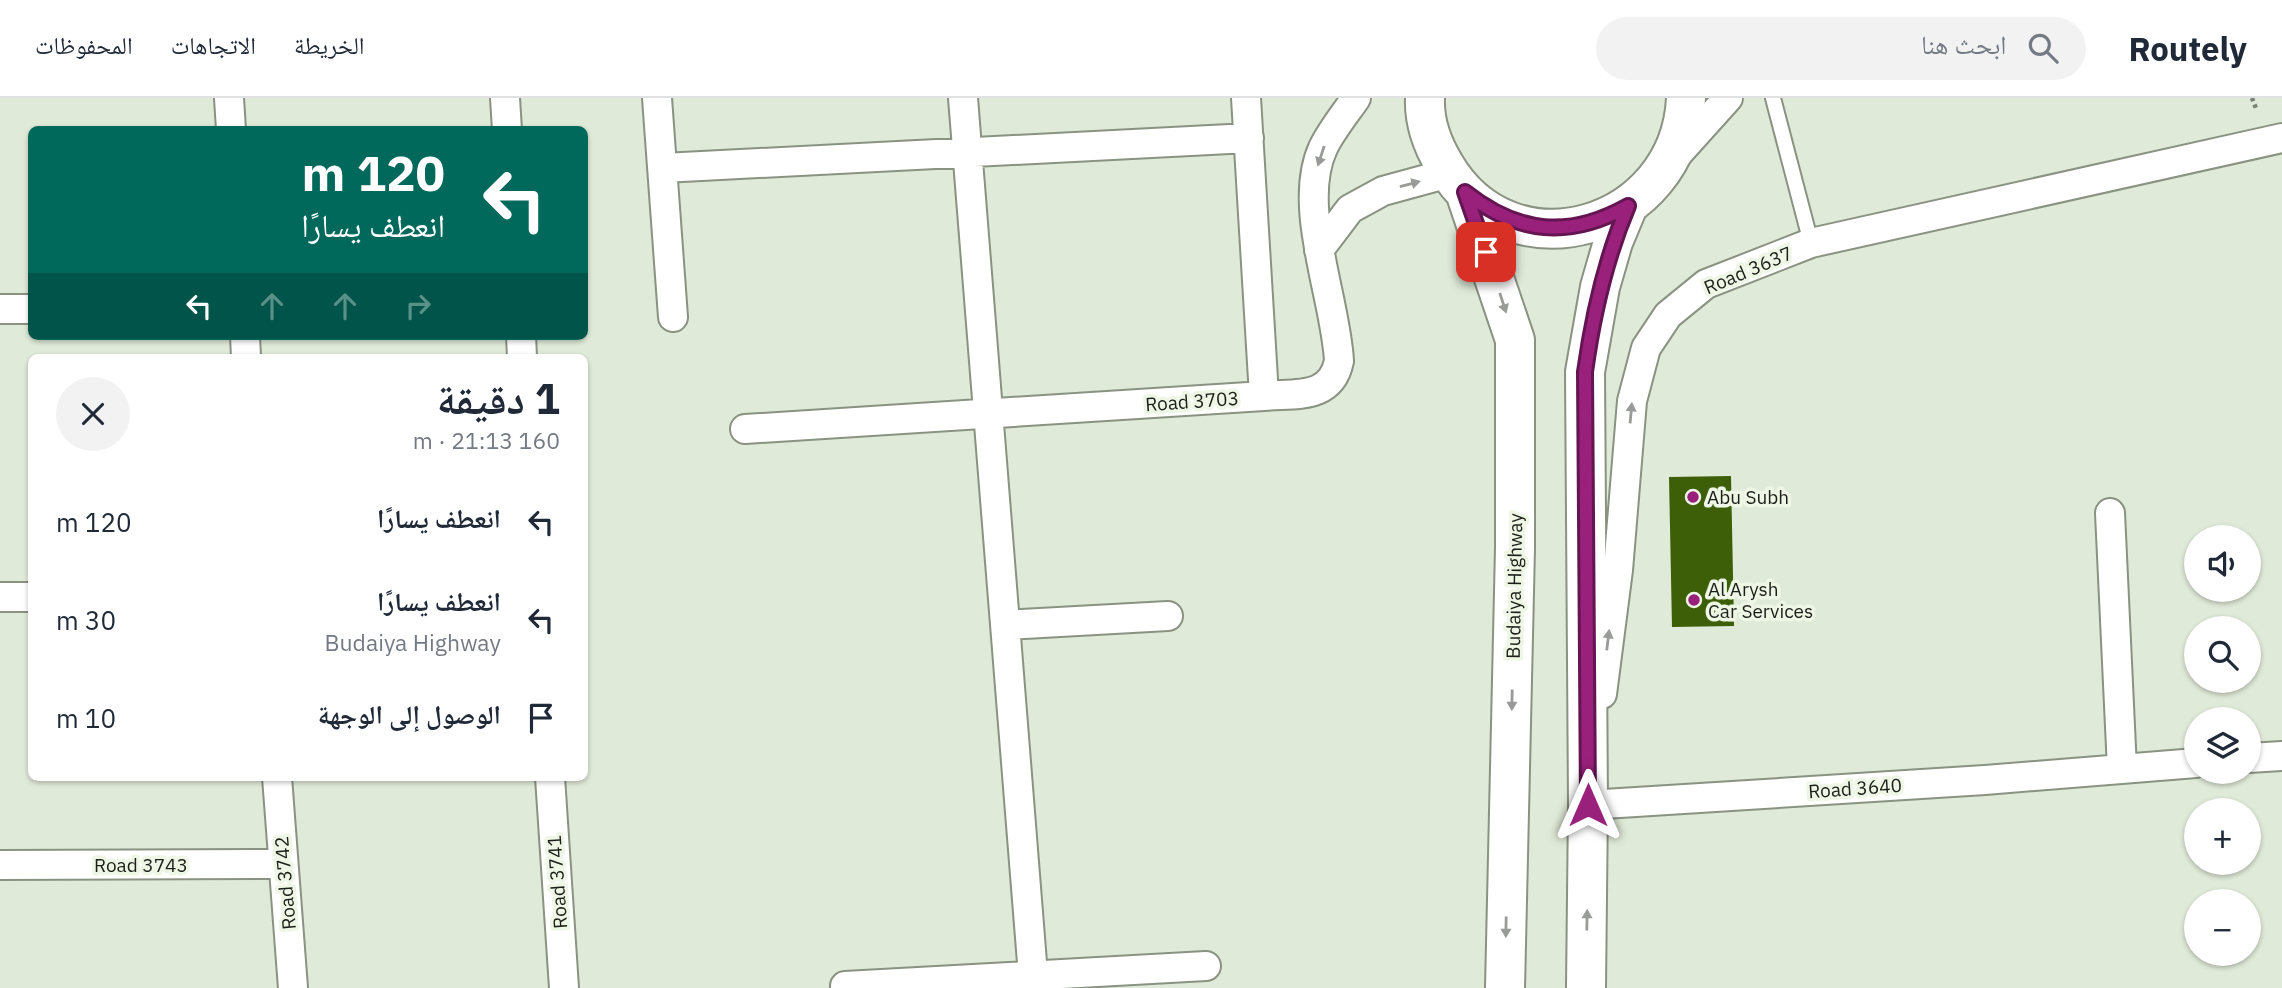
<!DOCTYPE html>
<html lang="ar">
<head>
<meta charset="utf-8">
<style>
  body { margin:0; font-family:"IBM Plex Sans","Noto Naskh Arabic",sans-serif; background:#f2f2f3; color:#1f2937; direction:rtl; height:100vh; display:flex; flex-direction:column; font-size:26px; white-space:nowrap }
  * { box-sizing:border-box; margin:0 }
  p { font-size:23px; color:#747a83 }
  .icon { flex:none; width:38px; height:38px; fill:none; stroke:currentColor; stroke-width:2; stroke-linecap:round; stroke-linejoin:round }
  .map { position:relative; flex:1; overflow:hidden; direction:ltr }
  .side { position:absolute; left:28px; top:256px; width:560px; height:427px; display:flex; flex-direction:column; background:#fff; border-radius:10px; box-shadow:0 2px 5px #0004; direction:rtl }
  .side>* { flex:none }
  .top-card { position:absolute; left:28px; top:28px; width:560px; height:214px; border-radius:10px; box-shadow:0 2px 5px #0004; direction:rtl; background:#00695c; color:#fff; overflow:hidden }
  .fabs { position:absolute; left:2184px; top:427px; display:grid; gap:14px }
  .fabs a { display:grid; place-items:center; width:77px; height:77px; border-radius:50%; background:#fff; box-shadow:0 2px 5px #0004; font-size:35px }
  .pin { position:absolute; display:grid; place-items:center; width:60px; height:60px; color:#fff; margin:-30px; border-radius:14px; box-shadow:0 4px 10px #0006 }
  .me { position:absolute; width:77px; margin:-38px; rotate:0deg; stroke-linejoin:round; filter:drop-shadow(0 0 5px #0008) }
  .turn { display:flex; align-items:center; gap:24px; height:147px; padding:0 28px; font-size:32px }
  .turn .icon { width:91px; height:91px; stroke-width:2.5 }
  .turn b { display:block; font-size:49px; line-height:60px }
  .lanes { display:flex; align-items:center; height:66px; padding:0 28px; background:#0003; justify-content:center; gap:35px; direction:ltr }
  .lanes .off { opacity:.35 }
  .round { display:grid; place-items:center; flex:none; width:74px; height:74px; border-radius:37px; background:#f2f2f3 }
  .overview { display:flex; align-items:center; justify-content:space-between; height:119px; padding:0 28px }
  h1 { font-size:42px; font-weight:700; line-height:52px }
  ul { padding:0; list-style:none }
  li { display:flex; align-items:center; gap:21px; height:98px; padding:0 28px }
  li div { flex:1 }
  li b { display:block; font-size:26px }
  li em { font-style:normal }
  header { display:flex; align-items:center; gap:42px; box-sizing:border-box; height:98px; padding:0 35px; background:#fff; border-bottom:2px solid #e0e1e3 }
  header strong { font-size:33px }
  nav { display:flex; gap:38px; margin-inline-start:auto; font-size:24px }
  .search { width:490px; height:63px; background:#f2f2f3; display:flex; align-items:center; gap:18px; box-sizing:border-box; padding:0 24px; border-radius:38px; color:#747a83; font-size:26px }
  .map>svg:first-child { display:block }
</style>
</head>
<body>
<header>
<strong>Routely</strong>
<div class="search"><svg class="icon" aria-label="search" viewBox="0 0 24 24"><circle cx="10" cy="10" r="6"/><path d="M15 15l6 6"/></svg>ابحث هنا</div>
<nav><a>الخريطة</a><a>الاتجاهات</a><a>المحفوظات</a></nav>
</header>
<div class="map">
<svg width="2282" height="890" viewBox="0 0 2282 890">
  <rect width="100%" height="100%" fill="#e0ead8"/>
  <path fill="#3d5f08" d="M1731 378 1734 528 1672 529 1669 379Z"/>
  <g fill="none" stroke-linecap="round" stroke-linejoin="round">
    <defs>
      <path id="lane" d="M1773 0 1811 145"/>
      <path id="street" d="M229 0 231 32
        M505 0 507 32
        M657 0 673 219
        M963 0 1033 877
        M1246 0 1264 298
        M1674 60 1728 0
        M663 70 1249 40
        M1319 152 1350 111 1383 93 1449 75
        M0 211H32
        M245 238 246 259
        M521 238 522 259
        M745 331 1264 298C1296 295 1331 302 1339 263 1336 201 1296 108 1323 50 1331 33 1345 16 1356 0
        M2110 415 2122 671
        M0 499H32
        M1005 527 1168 518
        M1602 596 1618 472 1632 303 1646 250 1668 217 1706 186 1811 145 2282 40
        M2249 660 2282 658
        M277 679 293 890
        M550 679 564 890
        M1591 688 1588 707 1985 682 2196 665
        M0 767 283 766
        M845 888 1206 868"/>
      <path id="primary" d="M1425 0C1424 23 1432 46 1444 66 1511 182 1680 131 1686 0
        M1465 94 1515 242V450L1505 890
        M1586 890 1588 707 1585 274 1600 189 1613 144 1628 108"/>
    </defs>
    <use href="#lane" stroke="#8a9282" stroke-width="18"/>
    <use href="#street" stroke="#8a9282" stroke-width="32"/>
    <use href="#primary" stroke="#8a9282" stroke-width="42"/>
    <path stroke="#7a8175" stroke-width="4.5" stroke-dasharray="3.5 3.5" stroke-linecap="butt" d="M2252 0 2257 13"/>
    <use href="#lane" stroke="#fff" stroke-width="14"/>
    <use href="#street" stroke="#fff" stroke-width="28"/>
    <use href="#primary" stroke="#fff" stroke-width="38"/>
  </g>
  <defs><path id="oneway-solid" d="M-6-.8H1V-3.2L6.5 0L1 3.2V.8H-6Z" transform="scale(1.75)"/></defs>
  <g fill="#999b98">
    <use href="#oneway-solid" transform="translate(1321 58) rotate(108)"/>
    <use href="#oneway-solid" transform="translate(1410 86) rotate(-15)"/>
    <use href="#oneway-solid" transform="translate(1503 205) rotate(72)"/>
    <use href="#oneway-solid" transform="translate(1631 315) rotate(-85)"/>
    <use href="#oneway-solid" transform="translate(1608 542) rotate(-83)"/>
    <use href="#oneway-solid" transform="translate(1512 602) rotate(91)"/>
    <use href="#oneway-solid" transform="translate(1587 822) rotate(-89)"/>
    <use href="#oneway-solid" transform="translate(1506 829) rotate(91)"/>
  </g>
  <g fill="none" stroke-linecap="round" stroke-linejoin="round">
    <defs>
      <path id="route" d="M1486 154 1465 94C1518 136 1569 141 1628 108 1605 162 1593 216 1585 274L1588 707"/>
    </defs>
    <use href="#route" stroke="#631551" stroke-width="18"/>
    <use href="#route" stroke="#99217c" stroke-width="12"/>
  </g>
  <g fill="#99217c" stroke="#eef7e6" stroke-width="2.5">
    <circle cx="1693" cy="399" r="7"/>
    <circle cx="1694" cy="502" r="7"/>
  </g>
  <g text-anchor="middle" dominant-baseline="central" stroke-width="7" stroke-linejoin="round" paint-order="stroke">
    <g font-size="19" fill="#1d201a" stroke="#eef7e6">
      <text transform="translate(1748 172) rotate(-23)">Road 3637</text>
      <text transform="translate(1192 303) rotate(-4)">Road 3703</text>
      <text transform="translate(1514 488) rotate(-89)">Budaiya Highway</text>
      <text transform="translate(1855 690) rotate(-4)">Road 3640</text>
      <text x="141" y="767">Road 3743</text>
      <text transform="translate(557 784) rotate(-94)">Road 3741</text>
      <text transform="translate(285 785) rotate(-95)">Road 3742</text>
    </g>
    <g font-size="19" fill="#1d201a" stroke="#eef7e6" text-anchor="start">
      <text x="1707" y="399">Abu Subh</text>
      <text x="1708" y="491">Al Arysh<tspan x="1708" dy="22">Car Services</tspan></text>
    </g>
  </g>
</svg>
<div class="fabs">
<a><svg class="icon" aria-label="sound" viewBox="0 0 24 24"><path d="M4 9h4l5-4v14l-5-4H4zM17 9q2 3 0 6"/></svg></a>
<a><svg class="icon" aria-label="search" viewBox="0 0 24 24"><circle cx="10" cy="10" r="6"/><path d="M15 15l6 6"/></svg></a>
<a><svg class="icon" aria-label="layers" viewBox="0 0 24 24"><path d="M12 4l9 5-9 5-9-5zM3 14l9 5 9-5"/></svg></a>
<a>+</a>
<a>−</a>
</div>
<div class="pin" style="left:1486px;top:154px;background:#d93025"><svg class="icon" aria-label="arrive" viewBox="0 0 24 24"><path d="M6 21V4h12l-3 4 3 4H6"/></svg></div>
<svg class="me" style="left:1588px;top:707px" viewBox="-20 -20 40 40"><path d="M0-17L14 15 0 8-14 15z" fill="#99217c" stroke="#fff" stroke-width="4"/></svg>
<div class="top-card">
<div class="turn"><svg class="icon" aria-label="left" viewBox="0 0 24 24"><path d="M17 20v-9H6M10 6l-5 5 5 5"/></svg><div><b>120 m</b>انعطف يسارًا</div></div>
<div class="lanes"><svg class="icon" aria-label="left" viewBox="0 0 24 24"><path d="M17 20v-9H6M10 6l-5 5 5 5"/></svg><svg class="icon off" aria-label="ahead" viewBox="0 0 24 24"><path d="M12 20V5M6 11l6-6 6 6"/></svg><svg class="icon off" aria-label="ahead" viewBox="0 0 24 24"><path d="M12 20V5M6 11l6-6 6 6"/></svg><svg class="icon off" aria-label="right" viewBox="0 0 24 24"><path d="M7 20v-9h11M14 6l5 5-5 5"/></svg></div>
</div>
<section class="side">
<div class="overview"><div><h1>1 دقيقة</h1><p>160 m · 21:13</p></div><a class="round"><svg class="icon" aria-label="close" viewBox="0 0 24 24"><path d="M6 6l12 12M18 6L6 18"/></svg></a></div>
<ul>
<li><svg class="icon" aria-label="left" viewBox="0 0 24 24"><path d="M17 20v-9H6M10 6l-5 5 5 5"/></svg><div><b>انعطف يسارًا</b></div><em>120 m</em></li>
<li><svg class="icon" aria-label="left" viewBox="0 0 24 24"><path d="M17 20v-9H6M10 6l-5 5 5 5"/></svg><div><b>انعطف يسارًا</b><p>Budaiya Highway</p></div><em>30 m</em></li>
<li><svg class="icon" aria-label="arrive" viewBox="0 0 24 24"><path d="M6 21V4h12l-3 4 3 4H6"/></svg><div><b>الوصول إلى الوجهة</b></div><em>10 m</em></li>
</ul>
</section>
</div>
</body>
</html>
